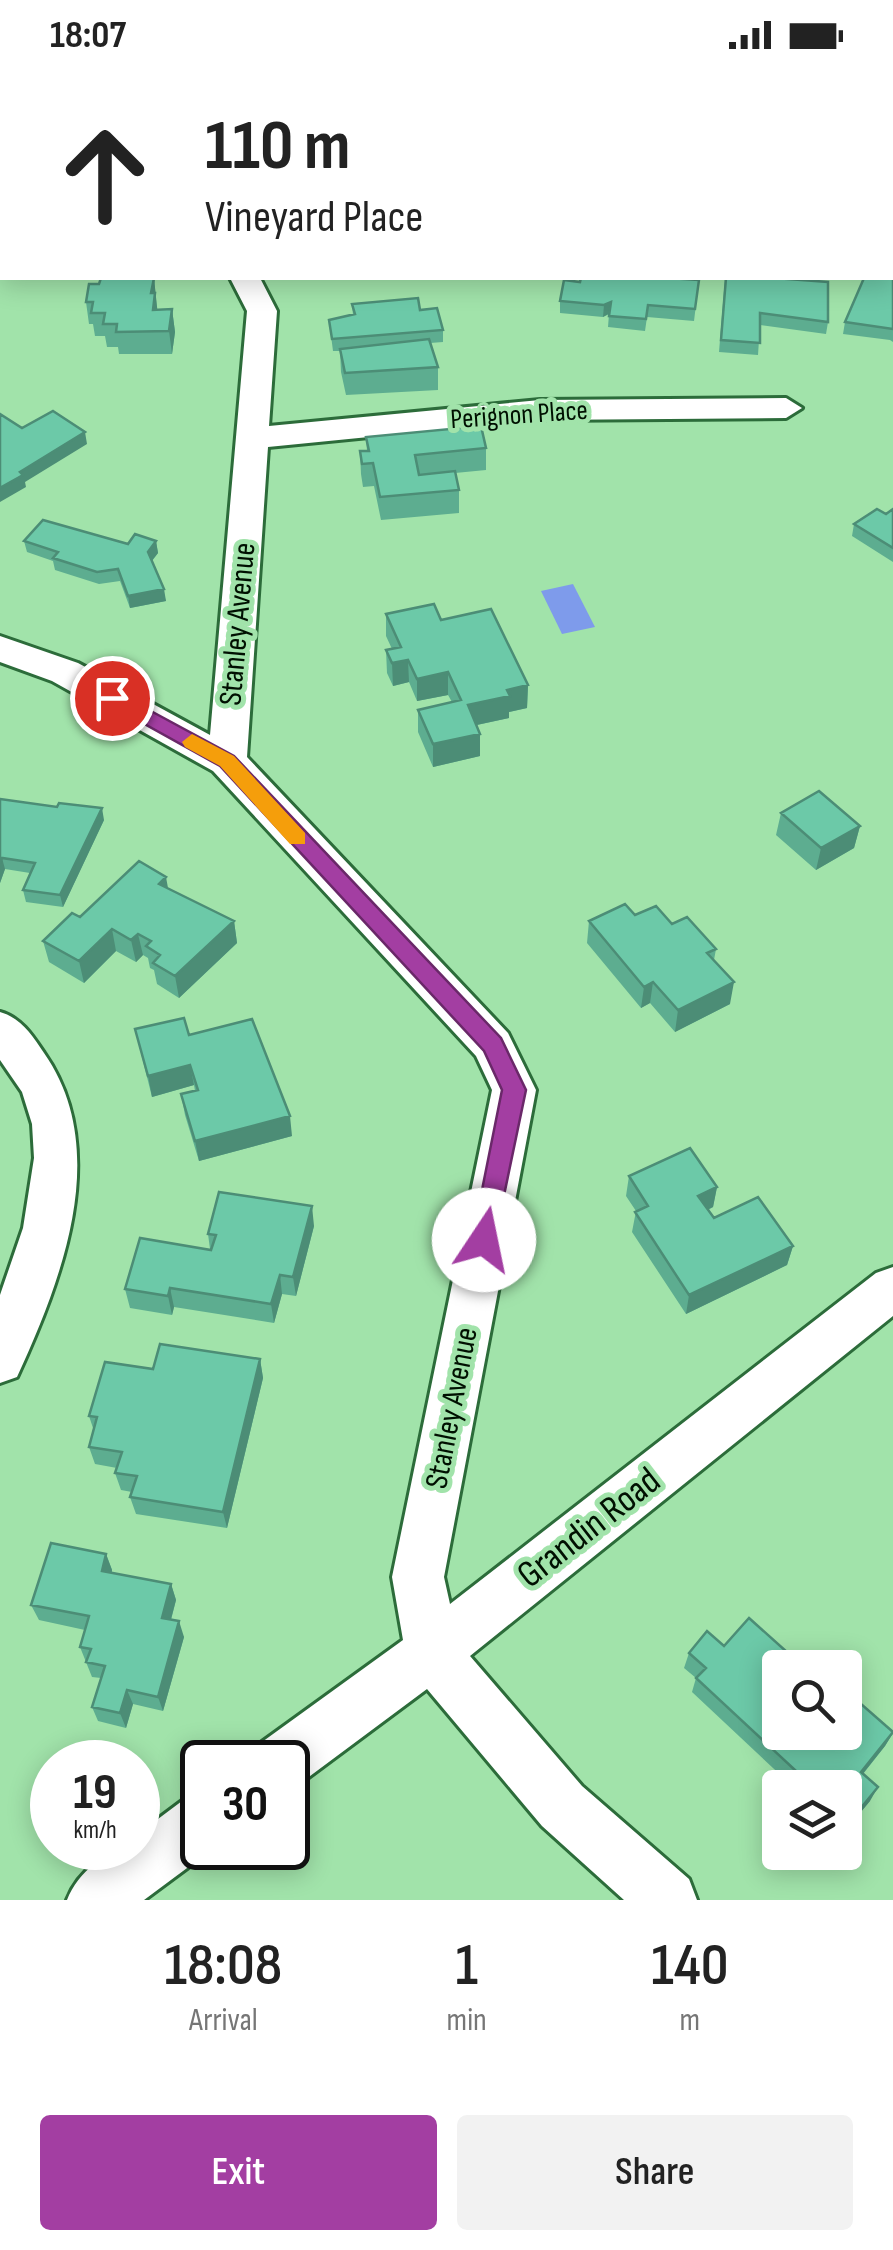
<!DOCTYPE html>
<html lang="en">
<head>
<meta charset="utf-8">
<style>
  body { margin:0; font-family:"Sofia Sans Condensed",sans-serif; background:#f2f2f2; color:#222; height:100vh; display:flex; flex-direction:column; font-size:38px; white-space:nowrap }
  * { box-sizing:border-box; margin:0 }
  p { font-size:32px; color:#767676 }
  .icon { flex:none; width:55px; height:55px; fill:none; stroke:currentColor; stroke-width:2; stroke-linecap:round; stroke-linejoin:round }
  .map { position:relative; height:1830px; overflow:hidden }
  .details { display:flex; flex-direction:column; background:#fff; flex:1 }
  .details>* { flex:none }
  .top-card { position:absolute; left:0px; top:0px; width:895px; height:210px; box-shadow:0 5px 25px #0003; background:#fff; color:#222; overflow:hidden }
  .buttons { position:absolute; left:762px; top:1580px; display:grid; gap:20px }
  .buttons a { display:grid; place-items:center; width:100px; height:100px; border-radius:10px; background:#fff; box-shadow:0 5px 25px #0003; font-size:50px }
  .speed { position:absolute; left:30px; top:1670px; display:flex; gap:20px; font-size:50px; font-weight:700; text-align:center }
  .speed>* { display:grid; place-content:center; width:130px; height:130px; border-radius:50%; background:#fff; box-shadow:0 5px 25px #0003; line-height:1 }
  .speed small { font-size:25px; font-weight:400 }
  .speed .limit { border:5px solid #111; border-radius:15px; background:#fff; color:#111 }
  .pin { position:absolute; display:grid; place-items:center; width:85px; height:85px; color:#fff; margin:-42px; border:5px solid #fff; border-radius:50%; box-shadow:0 2px 10px #0007 }
  .me { position:absolute; width:110px; margin:-55px; rotate:11deg; stroke-linejoin:round; filter:drop-shadow(0 0 8px #0008) }
  .turn { display:flex; align-items:center; gap:35px; height:210px; padding:0 40px; font-size:45px }
  .turn .icon { width:130px; height:130px; stroke-width:2.5 }
  .turn b { display:block; font-size:70px; line-height:85px }
  .eta { display:flex; justify-content:space-evenly; align-items:center; height:170px; text-align:center }
  .eta b { font-size:60px; font-weight:600; line-height:70px }
  .cta { display:flex; gap:20px; margin-top:auto; padding:20px 40px }
  .cta a { flex:1; height:115px; border-radius:10px; background:#a33ea2; color:#fff; font-size:40px; font-weight:600; line-height:115px; text-align:center }
  .cta a+a { background:#f2f2f2; color:#222 }
  .status { display:flex; justify-content:space-between; align-items:center; height:70px; padding:0 50px; background:#fff; direction:ltr }
  .status svg { height:28px; fill:currentColor }
  .map>svg:first-child { display:block }
</style>
</head>
<body>
<div class="status"><b>18:07</b><svg viewBox="0 0 49 12"><path d="M0 12V9h3v3zM5 12V6h3v6zM10 12V3h3v9zM15 12V0h3v12zM26 1h20v11H26zM47 4h2v5h-2z"/></svg></div>
<div class="map">
<svg width="893" height="1830" viewBox="0 0 893 1830">
  <rect width="100%" height="100%" fill="#a1e3aa"/>
  <path fill="#7e9beb" d="M573 514 595 557 562 564 541 521Z"/>
  <g fill="none" stroke-linecap="round" stroke-linejoin="round">
    <defs>
      <path id="street" d="M122 0H148L149 2H123Z
        M230 208H260L277 241 269 356 540 330 786 328 802 338 786 348 540 350 268 377 247 687 508 963 536 1020 444 1507 450 1534 876 1203 893 1197V1246L470 1586 582 1716 689 1809 697 1830H624L542 1756 427 1619 302 1712 288 1718V1692H254L262 1672 403 1570 392 1507 492 1020 476 986 213 701 52 611 0 592V566L78 593 210 665 247 241Z
        M0 942C21 948 32 965 44 983 112 1080 62 1209 17 1307L0 1313V1225L23 1158 34 1088 32 1054 22 1022 0 990Z
        M202 1723V1778H214L144 1830H67C78 1802 107 1778 138 1778V1764L182 1731Z"/>
    </defs>
    <use href="#street" stroke="#2c6c3a" stroke-width="6"/>
    <use href="#street" fill="#fff" fill-rule="evenodd"/>
  </g>
  <path fill="#5dad90" d="M154 208 157 240 172 239 175 262 172 284H119L118 277H107L105 266H95L93 254H89L86 232 99 214Z
    M725 208 828 252 826 264 760 255 758 285 719 282Z
    M893 208V272L890 270 843 264 845 252Z
    M699 210 694 251 647 247 645 261 608 257 609 244 603 247 560 243V231L580 212Z
    M352 234 420 240 443 260V272L430 273 438 297V320L346 325 341 302 340 281H333L329 250 353 245Z
    M366 367 486 378V400L455 403 459 420V443L381 450 374 416 363 417 361 404 360 381H367Z
    M893 439V492L852 466 854 454 886 444Z
    M24 471 128 474 156 471 158 483 152 491 166 531 130 538 120 511 99 514 55 500 53 491 27 482Z
    M386 544 441 550 528 615 527 638 509 642V648L477 655 480 664V686L433 697 418 662V640L452 632 448 625 417 631 409 612 393 616 387 603 386 580 392 579 386 566Z
    M0 729 104 750 63 837 26 832 23 820 30 803 5 799 0 813Z
    M781 743 860 756 854 778 816 800 776 765Z
    M168 818 234 851 237 873 179 928 157 914 154 900 150 898 148 888 143 885 136 892 116 881 84 913 49 892 43 871 80 847Z
    M635 845 672 854 716 879 714 890 730 934 675 962 650 933 641 938 587 873 589 851Z
    M135 959 189 965 292 1066 199 1091 185 1045 181 1024 195 1021 194 1015 152 1027Z
    M629 1106 717 1117 713 1137 708 1140 714 1148 793 1176 787 1195 686 1244 632 1162 636 1141 626 1126Z
    M314 1156 296 1226 282 1224 274 1253 174 1237 172 1245 130 1238 125 1219 210 1179 208 1164Z
    M260 1289 263 1308 227 1458 136 1444 130 1427 132 1422 121 1420 115 1403 117 1398 95 1394 89 1377 94 1361 89 1346 153 1299Z
    M106 1484 112 1500V1503L171 1514 176 1530 171 1550 184 1567 163 1641 133 1634 126 1658 98 1651 92 1637 101 1608 92 1607 80 1577 85 1560 39 1550 31 1535Z
    M724 1576 780 1598V1662L893 1663 885 1676 863 1704 870 1731 845 1761V1718H785L788 1712 692 1622 696 1608 684 1598 689 1583Z"/>
  <path fill="#4c8d76" d="M154 208 158 246 156 262 151 223Z
    M611 232 610 243 603 247 604 235Z
    M172 239 175 262 172 284 169 261Z
    M85 362 87 374 25 412 26 417 0 432V418L20 402Z
    M156 471 158 483 150 493 148 482Z
    M164 519 166 531 130 538 128 526Z
    M408 590 409 612 393 616 392 593Z
    M448 602V625L417 631V609Z
    M528 615 527 638 509 642V648L467 657 468 635 507 620Z
    M480 664V686L433 697V674Z
    M102 738 104 750 63 837 60 825Z
    M860 756 854 778 816 800 821 778Z
    M2 788 5 799 0 813V793Z
    M166 807 170 829 159 814Z
    M234 851 237 873 179 928 175 906Z
    M112 859 116 881 84 913 79 891Z
    M138 864 143 885 136 892 131 870Z
    M653 912 650 933 641 938 644 917Z
    M734 912 730 934 675 962 678 940Z
    M190 995 194 1015 152 1027 148 1006Z
    M290 1046 292 1066 199 1091 195 1071Z
    M717 1117 713 1137 694 1146 698 1126Z
    M312 1136 314 1156 296 1226 293 1207Z
    M793 1176 787 1195 686 1244 689 1225Z
    M280 1205 282 1224 274 1253 271 1234Z
    M170 1218 174 1237 172 1245 168 1226Z
    M260 1289 263 1308 227 1458 223 1442Z
    M106 1484 112 1500 108 1517 102 1501Z
    M171 1514 176 1530 167 1564 162 1548Z
    M179 1551 184 1567 163 1641 158 1627Z
    M127 1620 133 1634 126 1658 120 1643Z
    M893 1663 885 1676 853 1716 861 1702Z
    M878 1717 870 1731 845 1761 851 1750Z"/>
  <path fill="#6cc9a8" stroke="#4c8d76" stroke-width="2.5" d="M101 208H154L151 223H155L153 240 172 239 169 261 116 262 117 254H103L105 243H91L93 232H86L89 214H99Z
    M581 208H668L699 210 695 239 648 235 646 249 609 246 611 232 604 235 560 231 564 210 580 212Z
    M726 208H774L828 212V252L760 243V273L721 270Z
    M864 208H893V259L845 252Z
    M418 228 420 240 437 238 443 260 332 269 329 250 355 244 352 234Z
    M429 269 438 297 345 303 340 279Z
    M53 341 85 362 20 402 23 405 0 418V344L22 358Z
    M481 356 486 378 415 385 419 405 455 401 459 420 380 427 373 393 362 394 360 381H369L366 367Z
    M877 439 886 444 893 439V478L854 454Z
    M43 450 128 474 135 464 156 471 148 482 164 519 128 526 118 499 97 502 53 488 58 482 24 471Z
    M434 534 441 550 491 539 528 615 507 620 510 626 468 635 480 664 433 674 418 640 461 630 448 602 417 609 408 590 392 593 386 580 401 577 386 544Z
    M819 721 860 756 821 778 781 743Z
    M0 729 57 737 59 733 102 738 60 825 23 820 35 793 2 788 0 793Z
    M139 791 166 807 159 814 234 851 175 906 153 893 160 885 146 876 151 871 138 864 131 870 112 859 79 891 43 871 72 843 80 847Z
    M625 834 635 845 656 836 672 854 687 847 716 879 707 883 734 912 678 940 653 912 644 917 589 851Z
    M184 948 189 965 252 949 290 1046 195 1071 181 1024 198 1020 190 995 148 1006 135 959Z
    M690 1078 717 1117 698 1126 714 1148 758 1127 793 1176 689 1225 635 1142 648 1136 629 1106Z
    M219 1122 312 1136 293 1207 280 1205 271 1234 170 1218 168 1226 125 1219 140 1168 211 1180 216 1165 208 1164Z
    M160 1274 260 1289 223 1442 130 1427 137 1406 115 1403 122 1382 89 1377 97 1347 89 1346 105 1292 153 1299Z
    M51 1473 106 1484 102 1501 171 1514 162 1548 179 1551 158 1627 127 1620 120 1643 92 1637 105 1596 86 1592 91 1579 80 1577 89 1546 31 1535Z
    M749 1548 798 1592 793 1598H780V1662H845V1635L852 1626 893 1662 861 1702 878 1717 851 1750 845 1744V1718H816L813 1715 810 1718H795L788 1711 796 1701 696 1608 706 1598 689 1583 707 1561 724 1576Z"/>
  <path fill="#a33ea2" stroke="#6a2869" stroke-width="2.5" d="M112 620 234 686 501 968 526 1020 493 1178H476L472 1170 502 1020 484 981 220 696 105 632 102 628Z"/>
  <path fill="#f59e0b" d="M192 664 234 686 305 763V774H290L220 696 185 677 182 672Z"/>
  <g text-anchor="middle" dominant-baseline="central" stroke-width="10" stroke-linejoin="round" paint-order="stroke">
    <g font-size="28" fill="#001001" stroke="#a1e3aa">
      <text transform="translate(519 345) rotate(-4)">Perignon Place</text>
    </g>
    <g font-size="32" fill="#001001" stroke="#a1e3aa">
      <text transform="translate(238 554) rotate(-85)">Stanley Avenue</text>
      <text transform="translate(452 1338) rotate(-79)">Stanley Avenue</text>
    </g>
    <g font-size="38" fill="#001001" stroke="#a1e3aa">
      <text transform="translate(589 1458) rotate(-38)">Grandin Road</text>
    </g>
  </g>
</svg>
<div class="buttons">
<a><svg class="icon" aria-label="search" viewBox="0 0 24 24"><circle cx="10" cy="10" r="6"/><path d="M15 15l6 6"/></svg></a>
<a><svg class="icon" aria-label="layers" viewBox="0 0 24 24"><path d="M12 4l9 5-9 5-9-5zM3 14l9 5 9-5"/></svg></a>
</div>
<div class="speed"><div>19<small>km/h</small></div><div class="limit">30</div></div>
<div class="pin" style="left:112px;top:628px;background:#d93025"><svg class="icon" aria-label="arrive" viewBox="0 0 24 24"><path d="M6 21V4h12l-3 4 3 4H6"/></svg></div>
<svg class="me" style="left:484px;top:1170px" viewBox="-20 -20 40 40"><circle r="19" fill="#fff"/><path d="M0-13L10 11 0 6-10 11z" fill="#a33ea2"/></svg>
<div class="top-card">
<div class="turn"><svg class="icon" aria-label="ahead" viewBox="0 0 24 24"><path d="M12 20V5M6 11l6-6 6 6"/></svg><div><b>110 m</b>Vineyard Place</div></div>
</div>
</div>
<section class="details">
<div class="eta">
<div><b>18:08</b><p>Arrival</p></div>
<div><b>1</b><p>min</p></div>
<div><b>140</b><p>m</p></div>
</div>
<div class="cta"><a>Exit</a><a>Share</a></div>
</section>
</body>
</html>
